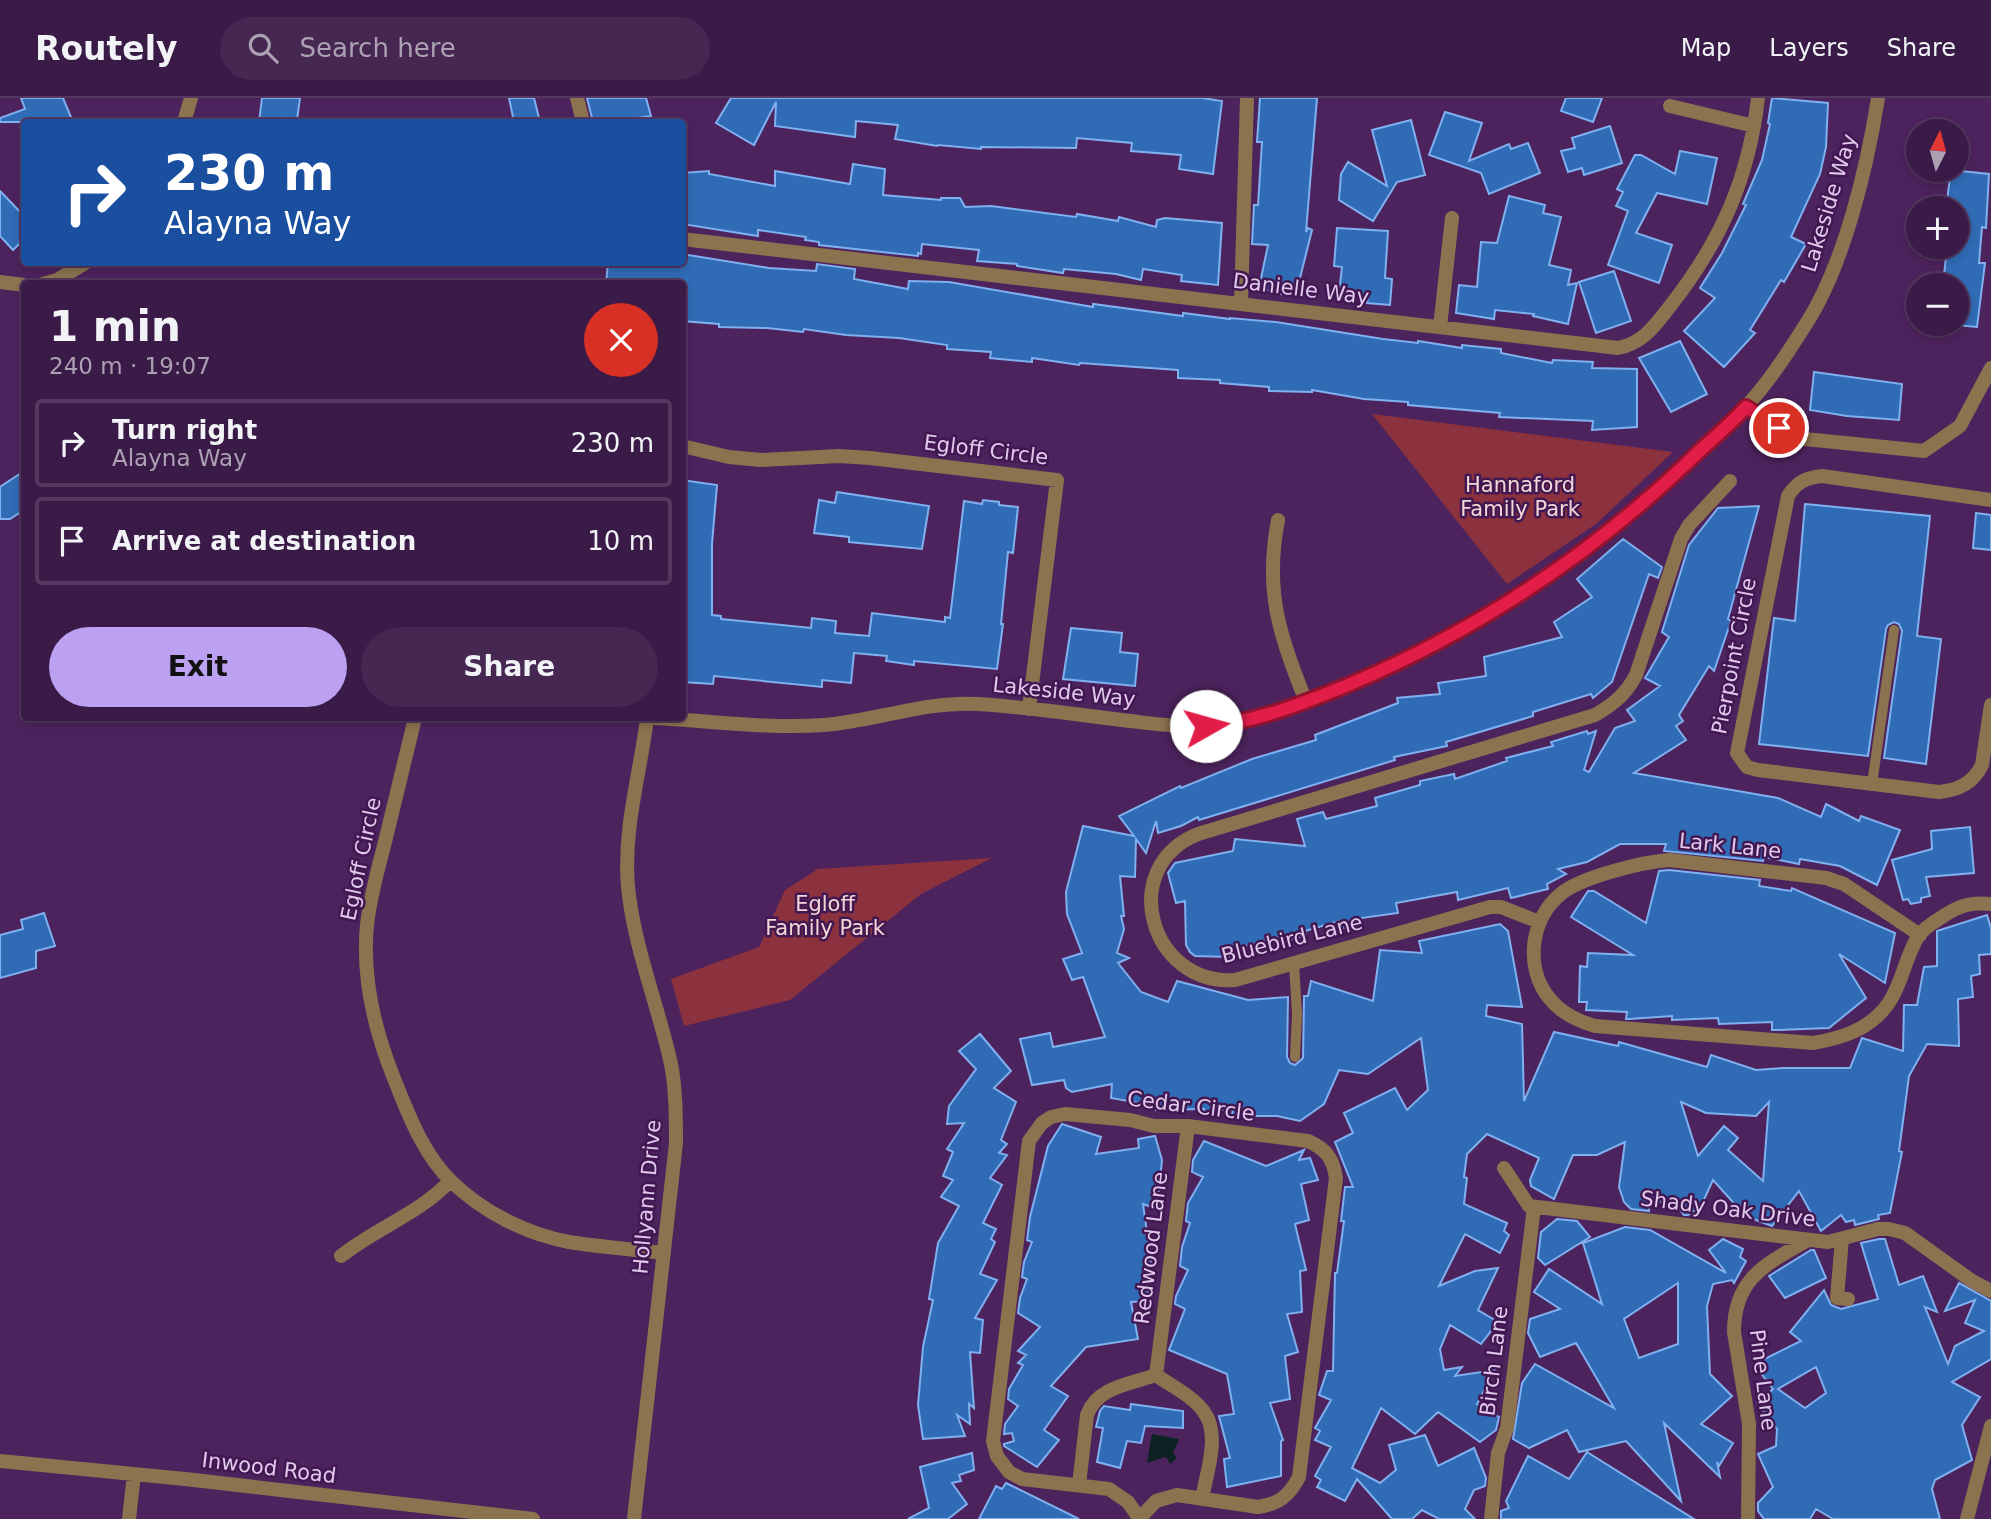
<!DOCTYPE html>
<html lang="en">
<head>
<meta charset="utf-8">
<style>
  body { margin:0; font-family:"DejaVu Sans",sans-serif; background:#452751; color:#f1f3f6; height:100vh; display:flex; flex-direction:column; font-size:26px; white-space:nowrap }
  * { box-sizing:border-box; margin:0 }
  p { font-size:23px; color:#aba1b3 }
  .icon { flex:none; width:38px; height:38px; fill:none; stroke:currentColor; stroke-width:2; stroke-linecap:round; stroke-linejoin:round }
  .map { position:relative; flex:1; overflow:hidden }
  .drawer { position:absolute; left:21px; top:182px; width:665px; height:441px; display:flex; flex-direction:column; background:#3a1a46; border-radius:7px; box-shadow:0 4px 10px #0003,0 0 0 2px #54385f }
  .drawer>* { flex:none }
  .top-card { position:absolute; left:21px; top:21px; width:665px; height:147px; border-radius:7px; box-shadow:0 4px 10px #0003,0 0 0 2px #54385f; background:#1a4fa0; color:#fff; overflow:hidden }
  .needle { width:46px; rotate:6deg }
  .controls { position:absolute; left:1906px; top:21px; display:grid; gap:14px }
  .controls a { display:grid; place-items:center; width:63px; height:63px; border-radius:50%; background:#3a1a46; box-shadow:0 4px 10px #0003,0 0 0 2px #54385f; font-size:35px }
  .pin { position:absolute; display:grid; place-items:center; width:60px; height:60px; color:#fff; margin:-30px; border:4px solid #fff; border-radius:50%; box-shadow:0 2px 7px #0007 }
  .me { position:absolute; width:77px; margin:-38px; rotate:83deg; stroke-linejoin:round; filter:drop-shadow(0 0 5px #0008) }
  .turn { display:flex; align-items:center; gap:24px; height:147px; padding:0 28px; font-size:32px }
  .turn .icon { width:91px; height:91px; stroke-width:2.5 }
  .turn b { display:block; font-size:49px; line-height:60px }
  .round { display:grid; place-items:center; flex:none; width:74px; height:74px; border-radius:37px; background:#452751 }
  .headline { display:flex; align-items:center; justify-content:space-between; height:119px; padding:0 28px }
  h1 { font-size:42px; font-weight:600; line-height:52px }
  .cta { display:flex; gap:14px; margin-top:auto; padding:14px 28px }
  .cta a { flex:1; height:80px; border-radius:42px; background:#bca0f2; color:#111; font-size:28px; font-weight:600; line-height:80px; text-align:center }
  .cta a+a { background:#452751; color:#f1f3f6 }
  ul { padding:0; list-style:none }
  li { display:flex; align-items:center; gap:21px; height:88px; margin:0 14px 10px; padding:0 14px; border:4px solid #54385f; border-radius:7px }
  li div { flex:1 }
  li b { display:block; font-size:26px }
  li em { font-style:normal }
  header { display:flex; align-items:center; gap:42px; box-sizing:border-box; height:98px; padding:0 35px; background:#3a1a46; border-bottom:2px solid #54385f }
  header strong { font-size:33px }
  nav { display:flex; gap:38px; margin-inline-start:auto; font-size:24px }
  .search { width:490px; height:63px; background:#452751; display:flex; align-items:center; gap:18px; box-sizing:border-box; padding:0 24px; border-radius:38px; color:#aba1b3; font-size:26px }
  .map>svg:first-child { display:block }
</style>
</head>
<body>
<header>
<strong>Routely</strong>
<div class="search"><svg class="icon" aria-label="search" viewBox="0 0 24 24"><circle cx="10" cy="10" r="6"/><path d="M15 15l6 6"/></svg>Search here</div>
<nav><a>Map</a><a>Layers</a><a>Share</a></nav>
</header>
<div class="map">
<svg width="1991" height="1421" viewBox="0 0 1991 1421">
  <rect width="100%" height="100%" fill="#4d235d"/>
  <path fill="#8c323e" d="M1372 316 1673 354 1596 426 1507 486Z
    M992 760 921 796 790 902 684 928 671 881 759 849 785 792 818 771Z"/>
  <path fill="#0d2222" d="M1152 1336 1179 1341 1173 1355 1177 1360 1170 1366 1166 1359 1147 1365Z"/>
  <path fill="#306bb5" stroke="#80b0f0" stroke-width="2" fill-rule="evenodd" d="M21 0H63L73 24H0V20L25 11Z
    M262 0H300L297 22 286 20 285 24H259Z
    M509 0H534L540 24H514Z
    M587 0H646L651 18 612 24H593Z
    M731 0H1202L1222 3 1213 76 1179 71 1181 57 1131 53 1132 45 1077 40 1076 50 981 49V51L938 47 937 48 895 41 898 27 856 23 855 39 775 28 776 4 754 47 716 25Z
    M1260 0H1317L1306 134 1308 130 1312 132 1298 188 1291 187 1289 198 1259 190 1268 147 1252 146 1254 107H1258L1262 44H1257Z
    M1566 0H1602L1593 24 1561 13Z
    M1772 0 1828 5 1826 49 1820 76 1791 139 1806 146 1784 184 1781 182 1750 232 1755 235 1724 269 1684 233 1715 200 1700 190 1722 155 1746 107 1743 106 1762 62 1770 26 1768 25Z
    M1445 14 1482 25 1469 63 1509 46 1511 51 1528 45 1540 75 1489 96 1481 75 1429 57Z
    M1411 22 1425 77 1397 84 1373 123 1339 102 1341 76 1348 64 1387 88 1372 32Z
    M1610 28 1622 65 1584 77 1582 70 1568 74 1561 53 1575 50 1572 40Z
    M1680 53 1717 60 1707 106 1657 95 1636 135 1672 147 1659 185 1608 167 1628 113 1616 108 1623 94 1617 91 1635 57H1641L1675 76Z
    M853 66 885 71 883 97 941 102V100H960L965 109 991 108 1076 119 1077 116 1118 123 1119 119 1156 129 1157 122 1165 120 1222 125 1218 187 1181 183 1182 177 1143 171 1141 182 1116 176 1064 171 1063 175 1017 168V166L977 163 979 152 922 146 921 156 918 155V158L819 147V144L805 142 806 139 758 132V138L682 126V75L709 73V76L775 88V73L850 86Z
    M1951 72 1989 76 1986 130 1982 129 1979 165H1985L1977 229 1956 227V187H1943L1947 149H1956V110H1946Z
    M0 93 24 118V141L13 152 0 138Z
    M1509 98 1545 107 1543 115 1561 119 1549 167 1571 172 1568 187 1577 185 1568 226 1533 218 1534 216 1495 212 1494 221 1456 215 1459 187 1477 189 1481 144 1497 145Z
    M1337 130 1388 133 1385 180 1392 181 1390 207 1367 205 1368 198 1339 195 1342 169 1334 168Z
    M682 156 769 170 816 173 817 166 855 171 854 181 908 191 909 183 949 184 1093 209V206L1183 218V215L1230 221V220L1276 224 1383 241 1418 245V243L1462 250V247L1501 251V255L1552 265 1553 262 1593 264 1592 270 1637 271V329L1592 332 1593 323 1499 319 1500 315 1408 307V304L1364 301 1312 292V294L1269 293V289L1220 285V282L1178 280V272L1080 265 1079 267 1032 260V264L990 260 991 254 947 251V247L899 240 846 237 804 231 803 234 767 230 719 229V226L682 223V186H606L608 164H682Z
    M1614 173 1631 223 1596 235 1579 184Z
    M1680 243 1707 296 1671 314 1639 260Z
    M1814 274 1902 286 1899 322 1847 318 1810 312Z
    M24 373V412L10 421H0V389Z
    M682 382 717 387 712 446V517L721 518V521L811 530 812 520 836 523 835 535 869 538 872 515 945 524V519L950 520 964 403 982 406 983 402 999 404V407L1018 409 1013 455 1008 454 1001 526H1003L997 571 914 563V567L886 563 887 558 854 555 851 585 822 582V589L714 578 713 586 682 584 685 564H682Z
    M837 394 929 408 922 451 849 444V439L814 435 819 402 835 405Z
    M1805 406 1930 418 1917 538 1941 541 1926 666 1884 660 1902 533 1899 526 1894 524 1888 527 1886 531 1868 658 1759 646 1774 520 1795 523Z
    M1759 408 1728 521 1731 523 1714 573 1709 568 1679 617 1683 623 1676 628 1686 642 1634 675 1778 700 1821 719 1826 706 1859 723 1861 718 1900 732 1877 787 1840 768 1800 761 1799 766 1764 759 1763 763 1664 753 1666 746H1620L1587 764 1558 771 1566 776 1547 786 1548 791 1511 800 1508 790 1458 802 1457 794 1396 805 1398 815 1361 820 1362 825 1341 831 1339 823 1305 833 1306 837 1290 842 1288 837 1229 852V859L1195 858 1190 854 1186 847 1185 803 1176 805 1168 775 1175 765 1233 753 1235 741 1305 748 1297 721 1323 714 1326 721 1377 708 1375 700 1420 687V683L1454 676 1455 681 1507 663 1506 660 1553 648 1551 644 1587 633 1588 636 1596 633 1584 672 1589 674 1615 630 1635 623 1627 612 1660 588 1645 580 1669 539 1662 534 1689 447 1718 410Z
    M1976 415 1991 417V452L1973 450Z
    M1623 441 1662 469 1658 480 1649 476 1612 584 1593 600 1591 596 1533 614V618L1446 644 1447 648 1394 659 1395 662 1199 722 1198 719 1181 728 1158 735 1156 723 1146 755 1136 741 1135 779 1120 778 1124 818H1121L1124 831 1117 855 1129 860 1118 865 1141 894 1168 904 1177 883 1248 902 1288 899 1287 959 1290 965 1295 967 1303 960 1304 898H1308L1311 883 1373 903 1380 852 1422 855 1419 843 1500 826 1508 833 1522 909 1487 907 1486 918 1522 926 1524 1003 1554 934 1618 948 1619 944 1707 969 1711 957 1756 972 1783 970H1850L1862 940 1903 953 1904 907H1917L1924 869 1937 868V833L1987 817 1991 830V856L1979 857 1980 876 1971 878 1973 899 1958 901 1959 948 1927 946 1909 978 1899 1053 1902 1054 1890 1115 1878 1117 1879 1121 1855 1127 1854 1122 1846 1124 1841 1117 1821 1133 1799 1093 1772 1128 1756 1122 1740 1112 1713 1082 1701 1108 1688 1117H1684L1675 1105 1648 1103 1649 1113 1631 1111 1624 1104 1619 1089 1625 1044 1597 1057H1573L1554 1101 1531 1088 1530 1082 1539 1060 1487 1036 1467 1056 1464 1079 1467 1080 1464 1106 1507 1125 1504 1133 1509 1137 1500 1155 1465 1136 1439 1188 1475 1173 1498 1170 1478 1212 1498 1224 1481 1246 1450 1227 1440 1251 1444 1272 1462 1269 1455 1278 1495 1272 1477 1306 1499 1319 1496 1332 1480 1344 1438 1314 1415 1336 1381 1310 1352 1370 1380 1385 1396 1372 1389 1347 1425 1337 1438 1368 1474 1350 1486 1380 1485 1388 1474 1392 1465 1411 1475 1421H1439L1422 1412 1412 1421H1392L1357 1381 1345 1403 1317 1389 1321 1382 1315 1378 1331 1349 1315 1342 1320 1333 1315 1330 1331 1302 1319 1297 1327 1273H1333L1335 1175H1337L1344 1123H1341L1345 1089H1353L1335 1044 1353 1035 1344 1015 1395 990 1407 1012 1428 992 1421 940 1368 976 1339 972 1324 1006 1300 1023 1277 1018H1232L1233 1010 1204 1015V1011L1156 1012V1008L1111 1000 1112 986 1072 994 1066 990 1064 982 1032 987 1020 941 1050 935 1053 949 1105 939 1083 879 1072 882 1063 861 1082 855 1067 816 1066 794 1083 728 1134 738 1119 718 1180 688 1181 690 1252 661 1316 642 1315 637 1398 605 1397 600 1440 596 1438 585 1486 578 1484 559 1562 539 1554 524 1592 499 1577 481ZM1681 1004 1706 1015 1756 1018 1769 1004 1763 1083 1728 1052 1738 1040 1724 1028 1698 1058Z
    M1071 530 1122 535 1120 554 1138 556 1135 588 1063 581Z
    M1970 729 1974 775 1926 779 1930 798 1921 800V804L1911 806 1908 801 1903 802 1892 762 1932 751 1931 733Z
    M1669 772 1760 782 1759 788 1791 793 1792 790 1895 835 1885 885 1839 856 1866 900 1829 930 1776 932H1772V924L1719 926 1718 920 1672 922V918L1629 921H1626L1627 914 1586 912 1587 904H1579L1580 868 1587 869 1588 855 1633 857 1571 819 1588 793H1594L1646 825 1659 773Z
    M44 815 55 848 36 853V870L0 880V837L23 831 21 822Z
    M980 936 1011 973 994 990 1016 1004 1001 1042 1007 1046 999 1055 1007 1057 990 1080 1002 1087 983 1125 996 1131 991 1141 995 1144 980 1176 997 1182 975 1220 983 1222 980 1255 970 1254 974 1310 969 1306 970 1326 957 1317 965 1338 923 1341 918 1307 923 1249 933 1202 929 1201 938 1145 959 1108 941 1099 953 1082 943 1078 953 1054 947 1051 964 1025 947 1026 949 1008 976 971 959 953Z
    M1062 1026 1101 1039 1096 1056 1139 1050 1138 1041 1155 1038 1162 1062 1157 1111 1143 1106 1151 1163 1147 1203 1131 1204 1138 1241 1086 1249 1051 1288 1068 1298 1044 1332 1059 1342 1037 1369 1004 1348V1346L1014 1343 1012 1335 1004 1336 1005 1326 1018 1308 1008 1301 1009 1291 1023 1267 1018 1265 1026 1257 1018 1253 1040 1229 1018 1215 1020 1200 1027 1181 1022 1179 1024 1164 1032 1144 1027 1142 1030 1119 1048 1048Z
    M1204 1043 1266 1068 1304 1052 1299 1062 1310 1060 1318 1082 1301 1086 1309 1122 1295 1126 1306 1172 1300 1173 1302 1214 1287 1216 1298 1254 1285 1258 1290 1301 1270 1305 1283 1342 1281 1343V1378L1227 1389 1224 1361 1230 1360 1219 1318 1234 1316 1227 1276 1169 1252 1185 1211 1175 1206 1176 1198 1188 1172 1180 1168 1182 1149 1190 1125 1186 1123 1188 1105 1203 1079 1192 1074 1193 1062Z
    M1557 1121 1577 1123 1590 1139 1545 1167 1538 1160 1541 1134Z
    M1625 1129 1650 1132 1726 1175 1709 1152 1723 1141 1743 1151 1740 1159 1746 1163 1734 1185 1732 1182 1713 1186 1707 1208 1710 1276 1732 1298 1701 1326 1733 1345 1719 1368 1717 1364 1720 1379 1664 1325 1681 1403 1626 1343 1579 1354 1567 1332 1529 1350 1513 1341 1522 1285 1535 1266 1614 1310 1576 1245 1540 1259 1528 1235 1530 1221 1560 1211 1534 1194 1549 1171 1602 1206 1583 1145ZM1678 1185V1246L1639 1260 1624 1221Z
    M1879 1141H1885L1899 1187 1923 1178 1937 1214 1925 1209 1948 1266 1955 1248 1984 1233 1965 1225 1975 1202 1945 1213 1959 1185 1991 1203V1261L1952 1284 1980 1299 1962 1327 1972 1362 1935 1382 1932 1391 1940 1421H1833L1816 1411 1810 1421H1764L1758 1413V1405L1773 1389 1758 1356 1776 1348 1777 1331 1757 1305 1773 1291 1754 1266 1801 1243 1790 1234 1824 1192 1831 1207 1841 1211 1878 1201 1861 1145ZM1816 1269 1826 1295 1805 1310 1778 1291Z
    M1811 1152H1814L1826 1180 1785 1200 1769 1178Z
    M1131 1306 1183 1313V1330L1145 1328 1141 1345 1127 1343 1120 1370 1097 1364 1103 1330 1096 1329 1100 1313 1104 1308 1130 1312Z
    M1587 1354 1694 1421H1501V1413L1509 1410 1506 1403 1528 1358 1569 1381Z
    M972 1355 974 1372 959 1377 961 1383 952 1385 967 1406 948 1421H908L929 1410 920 1369Z
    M1006 1385 1079 1421H979L996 1388 1002 1391Z"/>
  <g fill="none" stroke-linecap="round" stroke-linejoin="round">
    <path stroke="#8c734f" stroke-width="10" d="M1872 686 1894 532
      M1294 865 1297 916 1295 959"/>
    <path stroke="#8c734f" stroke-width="14" d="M577 0 583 24
      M1670 8 1754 28
      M184 24 191 0
      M682 141 1618 250C1644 245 1656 226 1671 207 1721 143 1749 80 1758 0
      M0 184 24 187
      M43 186 57 182 87 164
      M1241 205 1247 0
      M1440 229 1452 120
      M1746 309 1795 340 1924 353 1960 328 1991 270
      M682 348 729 359 761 362 839 358 870 360 1057 382 1029 611
      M1991 402 1822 378C1805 380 1797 384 1788 398L1737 655 1747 669 1758 672 1939 694C1959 692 1973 685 1982 667L1991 607
      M1278 422C1264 495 1280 537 1306 604
      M415 620C405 661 395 702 385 744 378 771 370 799 367 827 362 878 374 930 393 978 407 1013 423 1057 452 1084 483 1114 526 1136 569 1144 600 1149 632 1151 664 1155
      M655 620C711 623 769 631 824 627 876 623 924 603 977 606 1028 609 1079 617 1130 623 1165 627 1201 632 1237 625 1278 616 1315 600 1353 584 1477 533 1589 458 1686 366 1704 348 1725 332 1742 313 1767 287 1787 256 1806 226 1844 167 1867 70 1878 0
      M1539 824 1501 809H1490L1235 882C1150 888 1116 769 1198 736L1595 617C1614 606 1626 596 1636 577L1681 441 1689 427 1730 383
      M1920 837 1844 786 1826 780 1669 762C1642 764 1582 779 1562 795 1530 820 1524 870 1550 901 1562 916 1578 923 1595 928L1813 945C1843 940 1870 931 1888 906 1903 885 1905 858 1919 837 1926 828 1936 823 1945 817 1960 807 1973 804 1991 806
      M1504 1070 1529 1108 1828 1144 1878 1131H1889L1905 1135 1972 1183 1991 1193
      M1842 1141 1837 1200 1848 1201
      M341 1158C376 1130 419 1116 450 1083
      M1156 1277 1188 1028
      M0 1363 185 1381 533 1421
      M1079 1387 1087 1317C1097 1289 1130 1286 1156 1277 1171 1288 1193 1298 1204 1314 1221 1337 1206 1376 1202 1401
      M129 1421 134 1376
      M634 1421 676 1045C676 1019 676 992 671 966 658 907 634 849 628 789 623 731 640 677 647 620
      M1139 1421 1156 1403 1177 1397 1258 1409C1279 1406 1289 1398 1299 1379L1336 1080C1333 1060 1326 1051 1308 1043L1188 1028H1154L1130 1022 1065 1016 1051 1019 1042 1025 1029 1043 993 1343 997 1358 1009 1374 1022 1381 1109 1391 1128 1404 1139 1420
      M1491 1421 1498 1355 1507 1330 1534 1109
      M1748 1421 1749 1326 1734 1234C1734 1180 1766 1166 1808 1142
      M1967 1421 1991 1328"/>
  </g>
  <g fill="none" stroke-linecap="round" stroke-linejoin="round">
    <defs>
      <path id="route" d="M1206 628C1257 624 1301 606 1348 587 1476 533 1587 460 1688 364 1707 345 1728 329 1746 309L1779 330"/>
    </defs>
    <use href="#route" stroke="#92132f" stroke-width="18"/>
    <use href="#route" stroke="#e11d48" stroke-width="12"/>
  </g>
  <g text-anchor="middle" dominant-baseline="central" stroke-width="5" stroke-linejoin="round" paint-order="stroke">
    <g font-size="21" fill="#e1c9ec" stroke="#421852">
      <text transform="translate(1829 105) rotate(-73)">Lakeside Way</text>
      <text transform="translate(1301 191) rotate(7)">Danielle Way</text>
      <text transform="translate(986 352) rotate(7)">Egloff Circle</text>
      <text transform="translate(1734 558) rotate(-79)">Pierpoint Circle</text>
      <text transform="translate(1064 594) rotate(6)">Lakeside Way</text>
      <text transform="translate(1730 748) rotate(6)">Lark Lane</text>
      <text transform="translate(361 761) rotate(-78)">Egloff Circle</text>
      <text transform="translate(1292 841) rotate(-14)">Bluebird Lane</text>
      <text transform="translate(1191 1008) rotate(7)">Cedar Circle</text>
      <text transform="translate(647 1099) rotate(-85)">Hollyann Drive</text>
      <text transform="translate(1728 1111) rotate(7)">Shady Oak Drive</text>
      <text transform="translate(1151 1150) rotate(-83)">Redwood Lane</text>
      <text transform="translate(1494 1263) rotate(-83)">Birch Lane</text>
      <text transform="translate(1763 1282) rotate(83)">Pine Lane</text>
      <text transform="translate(269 1370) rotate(7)">Inwood Road</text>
    </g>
    <g font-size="21" fill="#f4d6d7" stroke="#421852">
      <text x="1520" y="387">Hannaford<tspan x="1520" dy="24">Family Park</tspan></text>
      <text x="825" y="806">Egloff<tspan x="825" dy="24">Family Park</tspan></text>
    </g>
  </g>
</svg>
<div class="controls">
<a><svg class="needle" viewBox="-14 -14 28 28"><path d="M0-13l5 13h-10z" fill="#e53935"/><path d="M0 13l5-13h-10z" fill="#aba1b3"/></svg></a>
<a>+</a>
<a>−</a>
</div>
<div class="pin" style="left:1779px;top:330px;background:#d93025"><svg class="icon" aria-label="arrive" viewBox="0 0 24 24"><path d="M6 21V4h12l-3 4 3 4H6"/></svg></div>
<svg class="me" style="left:1206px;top:628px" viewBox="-20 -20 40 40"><circle r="19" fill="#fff"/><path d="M0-13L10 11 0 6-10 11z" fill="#e11d48"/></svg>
<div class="top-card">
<div class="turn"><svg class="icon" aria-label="right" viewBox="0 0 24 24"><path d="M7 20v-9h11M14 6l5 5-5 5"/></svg><div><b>230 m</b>Alayna Way</div></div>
</div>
<section class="drawer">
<div class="headline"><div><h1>1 min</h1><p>240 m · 19:07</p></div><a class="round" style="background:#d93025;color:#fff"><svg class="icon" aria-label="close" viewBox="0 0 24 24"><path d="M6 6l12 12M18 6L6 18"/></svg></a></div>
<ul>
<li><svg class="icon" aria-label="right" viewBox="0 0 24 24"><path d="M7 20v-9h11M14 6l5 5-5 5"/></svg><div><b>Turn right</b><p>Alayna Way</p></div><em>230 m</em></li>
<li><svg class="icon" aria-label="arrive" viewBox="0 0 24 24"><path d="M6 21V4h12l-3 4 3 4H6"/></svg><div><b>Arrive at destination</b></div><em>10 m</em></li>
</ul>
<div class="cta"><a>Exit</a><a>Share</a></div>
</section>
</div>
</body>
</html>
